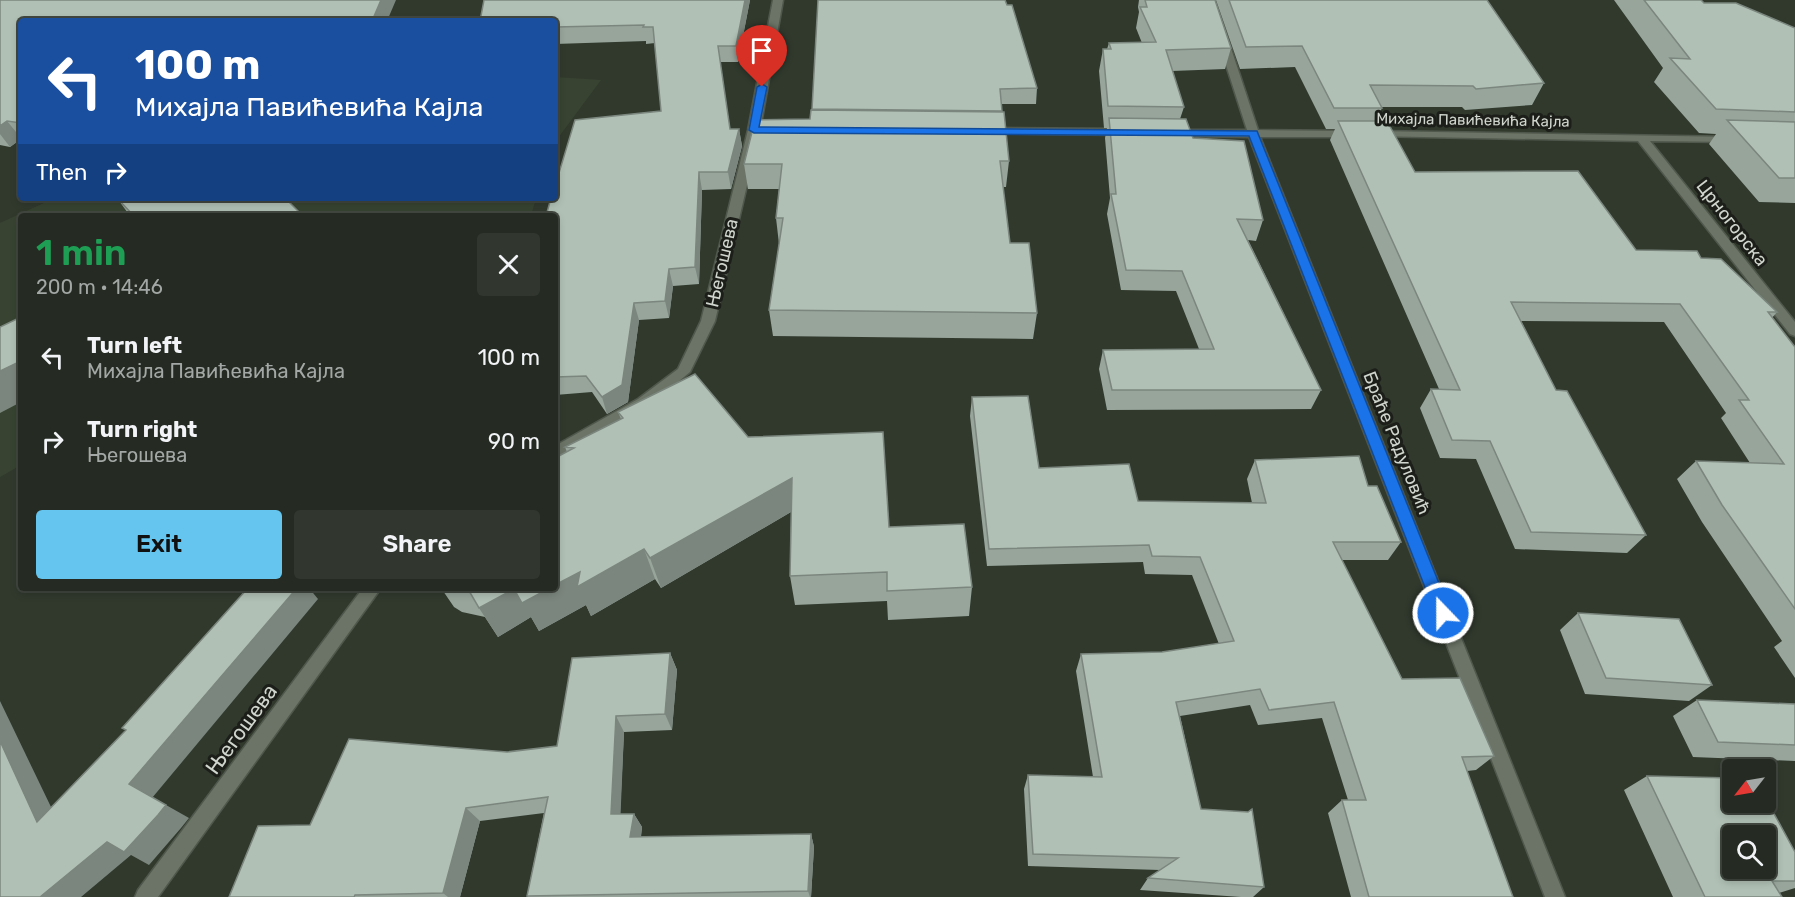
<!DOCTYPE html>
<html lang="en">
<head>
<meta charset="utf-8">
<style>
  body { margin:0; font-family:Rubik,sans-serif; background:#31372f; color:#f1f3f6; height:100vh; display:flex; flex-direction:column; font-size:22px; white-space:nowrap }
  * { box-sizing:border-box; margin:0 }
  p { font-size:20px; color:#a3a7a5 }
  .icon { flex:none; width:33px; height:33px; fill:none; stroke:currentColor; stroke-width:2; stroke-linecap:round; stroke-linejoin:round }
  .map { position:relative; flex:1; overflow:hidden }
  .panel { position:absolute; left:18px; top:213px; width:540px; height:378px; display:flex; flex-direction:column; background:#252b22; border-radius:6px; box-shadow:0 3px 9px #0003,0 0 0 2px #424740 }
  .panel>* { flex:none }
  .banner { position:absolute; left:18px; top:18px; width:540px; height:183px; border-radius:6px; box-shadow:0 3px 9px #0003,0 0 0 2px #424740; background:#1a4fa0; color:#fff; overflow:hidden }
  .needle { width:39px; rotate:239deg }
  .tools { position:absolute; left:1722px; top:759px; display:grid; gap:12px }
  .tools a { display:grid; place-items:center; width:54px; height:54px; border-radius:6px; background:#252b22; box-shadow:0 3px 9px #0003,0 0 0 2px #424740; font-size:30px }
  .pin { position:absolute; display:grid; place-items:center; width:51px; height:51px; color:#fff; margin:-62px -26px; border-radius:50% 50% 50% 0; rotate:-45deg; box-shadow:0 0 6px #0007 }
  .pin .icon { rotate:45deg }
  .me { position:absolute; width:66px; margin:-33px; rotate:338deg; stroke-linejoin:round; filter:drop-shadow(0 0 4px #0008) }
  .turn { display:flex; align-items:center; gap:21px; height:126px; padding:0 18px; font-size:27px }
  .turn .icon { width:78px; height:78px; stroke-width:2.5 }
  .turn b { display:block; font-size:42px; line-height:51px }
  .then { display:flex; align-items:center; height:57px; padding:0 18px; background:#0003; gap:12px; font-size:22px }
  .round { display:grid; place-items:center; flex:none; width:63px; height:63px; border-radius:6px; background:#31372f }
  .summary { display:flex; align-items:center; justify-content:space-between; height:102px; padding:0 18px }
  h1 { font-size:36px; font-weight:600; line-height:45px; color:#1e9e55 }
  .cta { display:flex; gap:12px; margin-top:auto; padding:12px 18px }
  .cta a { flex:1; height:69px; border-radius:6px; background:#65c5ee; color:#111; font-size:24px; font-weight:600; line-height:69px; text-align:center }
  .cta a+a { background:#31372f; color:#f1f3f6 }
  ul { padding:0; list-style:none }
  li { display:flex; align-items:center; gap:18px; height:84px; padding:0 18px }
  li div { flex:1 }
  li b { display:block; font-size:22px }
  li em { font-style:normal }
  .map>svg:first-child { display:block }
</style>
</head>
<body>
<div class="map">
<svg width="1795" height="897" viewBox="0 0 1795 897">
  <rect width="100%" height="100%" fill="#31392d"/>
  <path fill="#384431" d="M555 77 601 80 555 142Z
    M55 198H536L531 216H435L367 212 364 216H21V465L0 477V223Z"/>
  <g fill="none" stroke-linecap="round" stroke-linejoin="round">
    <defs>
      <path id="minor" d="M773 0H783L760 130 715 321 690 372 648 407 555 459V446L638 399 678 369 701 321 748 130Z
        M1205 0H1215L1258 130 1351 131 1357 134 1351 137H1260L1565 897H1545L1249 137 1171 136 1165 133 1171 130H1247Z
        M985 128 1126 129 1132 132 1126 135 981 133 979 131Z
        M1375 131 1736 137 1738 139 1732 142 1650 141 1795 322V336L1790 334 1638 141 1371 136V132Z
        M363 588H381L158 897H135L138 890Z"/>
    </defs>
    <use href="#minor" stroke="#50574c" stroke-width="3"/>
    <use href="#minor" fill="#6b7466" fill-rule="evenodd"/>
  </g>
  <path fill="#97a59b" d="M0 0 21 21V139L10 147 0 145Z
    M750 0 738 62H720L730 129H739L742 146 731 189 702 190 699 284 673 286 669 318 639 320 628 402 607 414 592 392 555 395V216L661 111 655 43 646 44V41L555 44V21Z
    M818 0 1037 88 1036 104H1001L1009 161 1006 187H1003L1010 243 1037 313 1033 339 773 336 769 310 779 244 776 218 779 189H748L744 164 810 119 812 110Z
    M1139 0H1215L1231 48 1225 69 1172 71 1184 107 1180 119 1193 138 1263 220 1256 241 1248 240 1321 390 1311 409 1107 410 1099 369 1103 350 1199 349 1176 291 1121 290 1107 214 1110 198 1105 138 1107 128H1104L1099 71 1103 49H1107L1109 43H1142L1136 28 1139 12 1138 7Z
    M1216 0H1487L1544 83 1532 105 1465 110 1462 107H1382V108L1376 121 1415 172 1636 250 1701 258 1777 312 1772 318 1795 347V678L1774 647 1782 641 1702 522 1677 479 1696 461 1750 463 1721 418 1726 413 1664 322 1521 321 1556 390 1646 535 1627 553 1515 549 1476 459 1440 458 1420 408 1431 389H1439L1330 140 1335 129H1326L1295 67 1240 69Z
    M1614 0H1701L1704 3 1795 28V203L1759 202 1709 144 1716 134 1699 133 1654 82 1663 68Z
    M117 198 303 216H130Z
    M972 397 1039 468 1138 501 1252 503 1247 479 1255 460 1368 486 1401 542 1388 560H1342L1402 679 1494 756 1476 770 1467 771 1513 897H1351L1328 813 1342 800H1348L1322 718 1258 725 1250 705 1180 716 1201 809 1264 887 1253 897H1241L1140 890 1148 878 1160 870 1028 866 1024 789 1028 775 1093 777 1076 671 1081 654 1162 652 1219 644 1192 575 1145 574 1143 562 987 566 970 416Z
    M618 412 748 437 889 527 972 587 969 616 888 620 887 601 795 605 790 576 791 512 661 588 655 579 591 616 586 605 539 631 531 617 498 637 485 617 462 612 454 607 441 588H555L567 452 565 447 621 419Z
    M1578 613 1712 685 1689 701 1585 694 1560 630Z
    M670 653 677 670 672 730 624 732 620 814H634L642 827 641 837 811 834 814 847 811 897H528L527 896 544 813 480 821 460 897H229L310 825 507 752 557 746Z
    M1697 700 1795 704V761L1693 757 1673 716Z
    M1647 776 1795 852V888L1779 893 1782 897H1673L1624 790Z"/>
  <path fill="#7b867e" d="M381 0H396L387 21H372Z
    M745 0H750L738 62 736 46Z
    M7 121 21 138V139L10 147 0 134V126Z
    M739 129 742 146 731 189 728 172Z
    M699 172 702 190 699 284 695 267Z
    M669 269 673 286 669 318 665 301Z
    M634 303 639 320 628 402 607 414 602 397Z
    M21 361V402L0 413V371Z
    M792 478 796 509 661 588 650 558Z
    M644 549 655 579 591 616 586 605 539 631 531 617 498 637 479 608 514 589 555 588V585L580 572Z
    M297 588H309L318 599 152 798 129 784Z
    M670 653 677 670 672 730 665 714Z
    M0 701 64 834 37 822 0 741Z
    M616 716 624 732 620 827 611 814Z
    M166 805 189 818 181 828 149 865 131 855 81 897H40L107 842Z
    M466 808 480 821 460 897H448L443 893Z
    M634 814 642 827 639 850 630 837Z
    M811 834 814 847 811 897H810L808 891Z"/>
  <path fill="#b0c0b4" stroke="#7b867e" stroke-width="1.5" fill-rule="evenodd" d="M0 0H381L372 21H21V123L7 121 0 126Z
    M484 0H745L736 46H718L730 129H739L728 172H699L695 267 669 269 665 301 634 303 622 385 602 397 586 376 555 377V216H546L551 198H555V186L575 120 661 111 653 27H643L644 25 555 27V21H480Z
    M818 0H1005L1007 5H1012L1037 88 1000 89 1002 111 812 109Z
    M1145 0H1215L1231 48 1166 50 1184 107 1108 106 1103 49H1111L1109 43 1156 42 1140 7H1147Z
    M1229 0H1487L1544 83 1476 89 1473 86 1370 85 1382 108H1334L1302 46 1246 47Z
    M1644 0H1701L1704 3H1736L1795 28V112L1716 109 1670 58 1690 59Z
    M811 110 1004 112 1009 161H1000L1010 243H1029L1037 313 769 310 783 218H776L782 164H744L755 120 810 119Z
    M1109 118 1186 119 1193 138 1244 141 1263 220 1237 219 1321 390H1112L1103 350 1214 349 1182 271 1126 270 1111 194H1116Z
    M1727 120 1795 122V178H1779Z
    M1338 121H1387L1415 172 1578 171 1636 250 1697 251 1701 258 1721 259 1777 312H1768L1795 347V609L1722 505 1696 461 1784 464 1739 400H1749L1680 304 1511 302 1556 390 1567 391 1646 535 1531 532 1490 441 1452 440 1431 389 1460 390Z
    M117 198H285L303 216H134Z
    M21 317V361L0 371V327Z
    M695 374 748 437 883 432 889 527 964 524 972 587 887 591V572L790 576 792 478 650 558 644 549 577 587 580 572 555 585V458L574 448 565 447 623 418 618 412Z
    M1028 396 1039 468 1129 464 1138 501 1266 503 1255 460 1359 456 1368 486H1377L1401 542H1333L1402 679 1460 678 1494 756 1462 757 1513 897H1369L1342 800H1366L1334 702 1269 710 1260 689 1176 702 1201 809 1248 812 1252 809 1264 887 1148 878 1178 858 1033 854 1028 775 1102 777 1081 654 1162 652 1234 641 1200 557 1152 556 1149 545 989 549 972 397Z
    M248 588H297L129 784 166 805 158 815 124 852 107 842 40 897H0V741L37 822 126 730 122 728Z
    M463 588H550L522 603 514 589 479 608 468 589Z
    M1578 613 1679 619 1712 685 1606 678Z
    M670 653 665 714 616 716 611 814H634L630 837 811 834 808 891 527 896 548 797 466 808 443 893 355 895 354 897H229L258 826 310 825 349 739 507 752 557 746 572 658Z
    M1697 700 1795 704V745L1718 742Z
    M1647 776 1732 778V802H1766V799L1795 852V881H1772L1782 897H1705ZM1732 836H1766V868H1732Z"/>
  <path fill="#1a73e8" stroke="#114b97" stroke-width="1.5" d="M762 84 767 87 759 127 1257 131 1451 613 1449 618 1443 620 1438 618 1435 613 1249 136 754 133 749 130 757 87Z"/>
  <g text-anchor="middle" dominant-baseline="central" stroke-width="6" stroke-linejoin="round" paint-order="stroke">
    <g font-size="15" fill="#d0d5cd" stroke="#1c1f19">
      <text transform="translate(1473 120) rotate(1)">Михајла Павићевића Кајла</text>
    </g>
    <g font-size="18" fill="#d0d5cd" stroke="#1c1f19">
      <text transform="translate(1732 223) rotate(52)">Црногорска</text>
      <text transform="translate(722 263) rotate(-77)">Његошева</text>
      <text transform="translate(1397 443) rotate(68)">Браће Радуловић</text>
    </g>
    <g font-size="21" fill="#d0d5cd" stroke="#1c1f19">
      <text transform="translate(241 729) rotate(-54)">Његошева</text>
    </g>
  </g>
</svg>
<div class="tools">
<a><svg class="needle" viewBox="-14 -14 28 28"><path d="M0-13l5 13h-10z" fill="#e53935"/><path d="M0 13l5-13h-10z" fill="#a3a7a5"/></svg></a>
<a><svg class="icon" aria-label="search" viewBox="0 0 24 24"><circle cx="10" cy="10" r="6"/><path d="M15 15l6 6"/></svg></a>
</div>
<div class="pin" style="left:762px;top:87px;background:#d93025"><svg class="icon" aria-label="arrive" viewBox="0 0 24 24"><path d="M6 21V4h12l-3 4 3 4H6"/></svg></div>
<svg class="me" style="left:1443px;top:613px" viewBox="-20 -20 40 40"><circle r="17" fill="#1a73e8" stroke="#fff" stroke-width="3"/><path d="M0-11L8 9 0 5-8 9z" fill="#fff"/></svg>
<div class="banner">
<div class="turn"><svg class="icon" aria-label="left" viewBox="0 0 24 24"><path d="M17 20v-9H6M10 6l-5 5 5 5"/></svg><div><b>100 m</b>Михајла Павићевића Кајла</div></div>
<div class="then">Then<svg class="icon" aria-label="right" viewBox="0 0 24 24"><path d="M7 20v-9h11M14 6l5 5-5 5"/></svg></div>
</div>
<section class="panel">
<div class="summary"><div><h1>1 min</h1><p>200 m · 14:46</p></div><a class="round"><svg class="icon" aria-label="close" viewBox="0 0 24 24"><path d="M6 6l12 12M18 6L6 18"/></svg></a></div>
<ul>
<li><svg class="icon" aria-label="left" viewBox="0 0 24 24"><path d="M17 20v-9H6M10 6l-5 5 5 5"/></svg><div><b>Turn left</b><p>Михајла Павићевића Кајла</p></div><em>100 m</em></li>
<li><svg class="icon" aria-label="right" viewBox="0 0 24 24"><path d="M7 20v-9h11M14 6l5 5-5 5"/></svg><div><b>Turn right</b><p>Његошева</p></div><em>90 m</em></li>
</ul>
<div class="cta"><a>Exit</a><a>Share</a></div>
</section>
</div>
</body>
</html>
